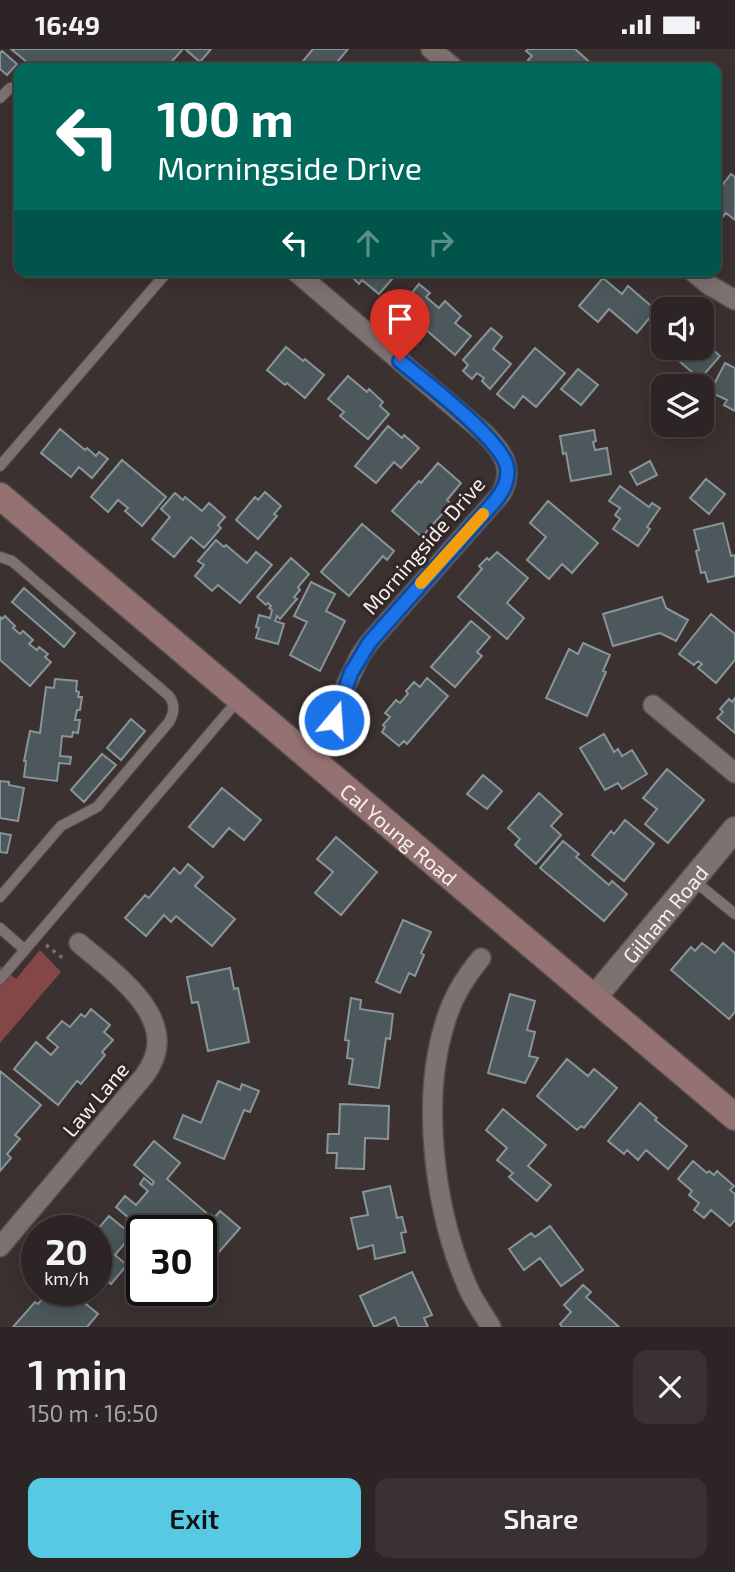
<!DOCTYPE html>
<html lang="en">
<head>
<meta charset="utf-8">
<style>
  body { margin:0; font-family:"Exo 2",sans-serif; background:#393132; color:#f1f3f6; height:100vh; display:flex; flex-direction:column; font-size:26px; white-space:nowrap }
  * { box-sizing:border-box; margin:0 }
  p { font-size:23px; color:#a7a5a7 }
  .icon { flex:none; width:38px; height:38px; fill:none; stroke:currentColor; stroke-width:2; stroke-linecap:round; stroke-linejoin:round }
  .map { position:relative; height:1278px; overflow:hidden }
  .panel { display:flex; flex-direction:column; background:#2d2525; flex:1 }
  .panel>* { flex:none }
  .guide { position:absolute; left:14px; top:14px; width:707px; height:214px; border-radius:14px; box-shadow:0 4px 18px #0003,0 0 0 2px #484242; background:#00695c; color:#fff; overflow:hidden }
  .tools { position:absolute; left:651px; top:248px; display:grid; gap:14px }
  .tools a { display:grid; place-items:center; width:63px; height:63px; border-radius:14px; background:#2d2525; box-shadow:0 4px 18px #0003,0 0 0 2px #484242; font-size:35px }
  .speed { position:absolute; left:21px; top:1166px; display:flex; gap:14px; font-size:35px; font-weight:700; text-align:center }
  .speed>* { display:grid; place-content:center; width:91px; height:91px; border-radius:50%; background:#2d2525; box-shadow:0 4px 18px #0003,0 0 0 2px #484242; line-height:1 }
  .speed small { font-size:18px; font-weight:400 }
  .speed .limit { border:4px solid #111; border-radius:10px; background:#fff; color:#111 }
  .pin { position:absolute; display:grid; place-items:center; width:60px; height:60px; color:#fff; margin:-72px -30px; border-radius:50% 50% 50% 0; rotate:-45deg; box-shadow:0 0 7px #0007 }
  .pin .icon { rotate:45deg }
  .me { position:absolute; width:77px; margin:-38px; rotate:18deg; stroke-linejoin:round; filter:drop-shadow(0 0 5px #0008) }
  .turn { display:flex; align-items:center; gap:24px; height:147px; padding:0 28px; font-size:32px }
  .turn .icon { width:91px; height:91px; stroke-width:2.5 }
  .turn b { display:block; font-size:49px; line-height:60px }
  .lanes { display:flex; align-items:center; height:66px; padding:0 28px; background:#0003; justify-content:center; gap:35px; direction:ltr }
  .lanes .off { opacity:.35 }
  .round { display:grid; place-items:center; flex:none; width:74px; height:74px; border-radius:14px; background:#393132 }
  .overview { display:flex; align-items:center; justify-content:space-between; height:119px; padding:0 28px }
  h1 { font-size:42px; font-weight:600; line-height:52px }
  .action { display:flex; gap:14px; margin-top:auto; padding:14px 28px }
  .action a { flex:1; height:80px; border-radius:14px; background:#57c9e3; color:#111; font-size:28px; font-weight:600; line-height:80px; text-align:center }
  .action a+a { background:#393132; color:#f1f3f6 }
  .status { display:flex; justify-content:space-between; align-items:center; height:49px; padding:0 35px; background:#2d2525; direction:ltr }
  .status svg { height:19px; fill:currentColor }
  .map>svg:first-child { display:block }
</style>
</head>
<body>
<div class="status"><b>16:49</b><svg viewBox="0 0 49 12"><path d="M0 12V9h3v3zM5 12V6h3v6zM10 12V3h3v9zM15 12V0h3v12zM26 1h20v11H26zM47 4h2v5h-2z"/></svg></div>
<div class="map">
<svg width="735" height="1278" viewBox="0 0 735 1278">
  <rect width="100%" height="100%" fill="#3c3131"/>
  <path fill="#844647" d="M40 901 61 923 0 994V917L16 930Z"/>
  <path fill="#4c585b" stroke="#889598" stroke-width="2" d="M11 0H183L166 19H34Z
    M185 0H211L200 13Z
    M313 0H348L338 12 346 19H312L303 12Z
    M528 0H575L593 16 590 19H537L528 11 532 7 526 2Z
    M2 2 17 15 7 26 0 20V4Z
    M731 125 735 128V171L726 164 716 176V144Z
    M353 222H399L379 245 362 231 359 235 352 228 355 224Z
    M603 229 622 245 628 237 656 261 637 284 609 260 598 273 579 257Z
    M419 235 430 244 426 248 439 259 445 252 461 267 455 274 471 287 455 306 425 280 421 285 406 272 410 267 400 258Z
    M663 274V299L651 288Z
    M491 279 502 288 493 300 511 315 490 340 482 332 484 329 477 324 472 330 463 322 468 316 463 311Z
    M702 291 720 307 700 330 664 299H702Z
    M286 298 303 312 305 310 324 326 305 349 287 334 285 336 267 321Z
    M535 299 565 324 536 358 523 347 514 359 497 345Z
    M725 314 735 319V362L724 356 727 351 710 343Z
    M578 320 598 336 581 356 561 340Z
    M348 327 367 343 369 340 383 353 380 357 389 365 368 390 340 367 344 363 328 350Z
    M388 377 402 389 404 386 419 399 401 419 394 413 376 434 355 417Z
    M60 380 85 401 87 399 96 407 99 403 108 410 92 429 79 418 71 428 41 404Z
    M594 381 596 392 593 393 595 401 607 399 611 425 571 432 566 404 563 405 560 387Z
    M122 411 166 448 142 477 125 462 128 459 118 451 108 463 91 448Z
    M650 412 657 426 637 436 630 423Z
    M438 414 461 434 447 451 451 455 422 488 392 462 419 432 421 434Z
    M706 430 725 445 709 465 690 449Z
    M620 437 649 458 652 454 660 459 647 478 650 480 638 497 613 480 620 470 615 466 620 459 609 452Z
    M265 443 281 457 274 465 277 467 258 490 236 471 255 448 258 451Z
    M175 444 183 451 185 448 202 462 209 454 225 468 218 476 221 479 204 499 191 488 174 508 152 490 170 468 161 460Z
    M548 452 598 494 572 524 562 515 549 530 527 511 546 488 530 474Z
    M723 474 731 507 735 506V527L708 533 705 523 701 524 696 502 699 501 694 481Z
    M362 475 394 502 387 511 383 507 349 547 321 523Z
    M216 491 224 498 226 496 247 514 256 503 272 516 240 554 218 536 212 542 195 527 204 516 198 512Z
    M497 503 528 529 507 554 524 569 507 590 458 548 482 520 479 517 487 509 489 511Z
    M291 509 309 525 298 538 300 541 294 548 297 550 280 570 277 567 275 572 284 575 278 595 256 589 259 579 256 578 259 566 270 569 272 561 269 559 271 557 268 554 266 556 257 548Z
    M311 533 335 545 326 562 345 572 320 622 290 606 307 573 294 567Z
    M24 539 75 584 64 598 12 553Z
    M662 548 666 559 688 571 676 592 660 584 613 597 603 565Z
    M711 565 735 585V611L716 634 698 619 702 615 698 612 694 616 679 605Z
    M5 567 15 577 13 579 20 585 23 582 33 591 29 595 37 601 39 598 48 605 45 608 51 613 30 637 0 611V568L2 570Z
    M471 572 490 588 477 603 482 607 455 638 431 618Z
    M583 594 610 606 603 622 606 623 587 667 546 649 569 600 578 605Z
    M427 629 448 647 407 695 404 692 399 697 382 683 385 678 383 676 390 668 385 664 396 651 400 654 408 645 406 642 414 633 420 638Z
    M55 630 77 632 76 642 79 643 78 648H82L80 661H77L75 671H80L78 684 73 683 72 688 62 687 60 707 71 708 70 715 59 714 57 732 24 728 26 712H24L30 682 40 684 46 638 54 639Z
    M735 649V684L717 669 723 663 720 660 729 650 732 653Z
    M131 670 145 682 121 711 107 699Z
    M604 685 614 703 618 700 622 707 632 701 647 725 622 740 618 734 605 741 580 699Z
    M102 705 116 716 84 753 71 741Z
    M667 720 704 751 668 794 645 775 657 760 643 749Z
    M483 726 502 742 487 760 467 745Z
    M0 732 9 733V736L24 739 18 772 0 769Z
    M222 739 261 771 244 791 229 779 213 798 189 778Z
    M539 744 562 765 551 777 561 786 536 815 515 796 520 790 508 779Z
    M625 771 654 795 624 832 592 806 611 782 614 785Z
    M0 784 11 786 7 804 0 803Z
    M336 788 377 823 341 866 315 844 333 823 317 810Z
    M563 792 579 805 576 808 609 836 612 832 627 845 604 872 540 819Z
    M188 815 203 828 195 837 235 870 212 897 176 867 171 873 164 866 146 887 125 869 145 846 149 849 174 819 180 825Z
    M403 871 431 883 421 904 424 906 415 927 409 924 400 944 376 933Z
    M702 894 715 904 723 894 735 904V963L729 970 671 921 691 898 695 902Z
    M230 919 234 940 238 939 249 993 208 1002 198 953 192 954 187 928Z
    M510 945 535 952 527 981 535 983 529 1007 538 1009 525 1034 488 1024Z
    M351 949 361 951 360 960 393 965 390 990 386 989 379 1039 349 1035 353 1010 347 1009 349 992 345 991Z
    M91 960 110 976 104 983 113 991 102 1003 105 1006 81 1035 77 1032 58 1056 14 1020 36 993 51 1006 58 998 47 989 62 972 70 978 81 965 85 968Z
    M567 1010 588 1027 594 1020 617 1039 584 1079 581 1077 577 1081 537 1047Z
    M0 1022 41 1056 15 1086 20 1090 7 1105 11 1109 0 1122Z
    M218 1032 240 1041 242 1035 259 1042 250 1063 244 1061 224 1110 174 1089 183 1066 201 1074Z
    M640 1054 657 1069 655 1071 687 1097 668 1120 646 1101 638 1111 627 1101 624 1105 608 1092Z
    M340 1055 389 1057 388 1090 365 1089 364 1120 336 1119 337 1104H327L328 1085H339Z
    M503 1060 546 1096 528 1117 551 1136 537 1152 509 1128 513 1124 497 1111 507 1099 486 1081Z
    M154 1092 180 1114 167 1130 211 1168 212 1166 215 1168 220 1162 240 1179 218 1204 201 1190V1181H173L167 1176 163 1180 164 1181H143L116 1158 125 1147 136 1156 148 1142 140 1135 144 1129 152 1136 154 1133 134 1116Z
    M693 1112 707 1124 709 1122 714 1126 717 1122 734 1137 730 1141 735 1145V1171L730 1177 711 1161 704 1169 694 1161 699 1154 689 1146 692 1142 678 1130Z
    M390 1137 397 1169 402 1168 406 1183 401 1184 405 1203 375 1210 373 1196 358 1200 351 1169 368 1166 363 1143Z
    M109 1167 132 1186 115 1206 127 1216 111 1235 101 1227 96 1232V1181H88L92 1176 98 1180Z
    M550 1177 583 1221 561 1237 540 1209 524 1221 509 1200 531 1184 535 1188Z
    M412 1223 432 1266 424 1269 428 1278H399L395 1268 374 1278 360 1247Z
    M583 1236 591 1243 586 1248 619 1278H562L560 1275 571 1263 564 1256Z
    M50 1241H69L98 1265 87 1278H13L35 1253 38 1255Z"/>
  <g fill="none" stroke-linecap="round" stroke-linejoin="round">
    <defs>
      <path id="service" d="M0 49 10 39 17 38 19 40
        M0 417 168 222
        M0 508 12 512 168 646C176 655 174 664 169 673L97 758 61 777 0 848
        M693 831 735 865
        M0 879 25 901
        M0 930 239 650"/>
      <path id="minor" d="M431 0 454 19
        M295 222 484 384C503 403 515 419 501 445L369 594 360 607 346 636 331 679 308 708
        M692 222 709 236 735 251
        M653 656 735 724
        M481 909C465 928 452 949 445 974 420 1054 435 1165 469 1241 475 1254 484 1266 491 1278
        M0 1198 144 1027C186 972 116 926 79 894"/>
      <g id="tertiary">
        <path id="s1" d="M594 949 735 780"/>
      </g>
      <g id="secondary">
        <path id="s2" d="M0 447 735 1068"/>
      </g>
    </defs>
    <use href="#service" stroke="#564d4d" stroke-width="12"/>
    <use href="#minor" stroke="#564d4d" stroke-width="22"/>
    <use href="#tertiary" stroke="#564d4d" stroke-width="27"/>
    <use href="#secondary" stroke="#564d4d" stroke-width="29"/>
    <path stroke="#796f6f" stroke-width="3.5" stroke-dasharray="3.5 5" stroke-linecap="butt" d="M46 896 60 907 65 909"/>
    <use href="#service" stroke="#7e7271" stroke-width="10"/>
    <use href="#minor" stroke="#7e7271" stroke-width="19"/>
    <use href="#tertiary" stroke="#7e7271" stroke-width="24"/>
    <use href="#secondary" stroke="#947271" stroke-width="26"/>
  </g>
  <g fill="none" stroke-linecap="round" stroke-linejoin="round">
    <defs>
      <path id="route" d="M334 671 351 624 369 594 495 452C503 442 509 432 507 418 502 391 424 332 400 312"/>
    </defs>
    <use href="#route" stroke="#114b97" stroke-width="18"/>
    <use href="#route" stroke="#1a73e8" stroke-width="12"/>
    <path stroke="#f59e0b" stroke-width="12" d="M421 534 483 465"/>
  </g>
  <g text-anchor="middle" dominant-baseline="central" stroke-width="6" stroke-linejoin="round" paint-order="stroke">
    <g font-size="21" fill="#f8f0f0" stroke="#322727">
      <text transform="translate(423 496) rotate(-49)">Morningside Drive</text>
      <text stroke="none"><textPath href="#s2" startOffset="523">Cal Young Road</textPath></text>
      <text stroke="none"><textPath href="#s1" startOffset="110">Gilham Road</textPath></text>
      <text transform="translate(95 1050) rotate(-50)">Law Lane</text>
    </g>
  </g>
</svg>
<div class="tools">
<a><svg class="icon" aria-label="sound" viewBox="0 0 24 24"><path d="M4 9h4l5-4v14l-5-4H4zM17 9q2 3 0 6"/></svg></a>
<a><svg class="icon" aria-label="layers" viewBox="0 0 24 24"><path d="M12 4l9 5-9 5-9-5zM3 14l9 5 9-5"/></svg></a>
</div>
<div class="speed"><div>20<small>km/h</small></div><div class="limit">30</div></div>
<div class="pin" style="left:400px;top:312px;background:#d93025"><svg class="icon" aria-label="arrive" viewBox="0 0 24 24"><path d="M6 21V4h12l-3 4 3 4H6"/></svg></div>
<svg class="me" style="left:334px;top:671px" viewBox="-20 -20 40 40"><circle r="17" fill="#1a73e8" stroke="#fff" stroke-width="3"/><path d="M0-11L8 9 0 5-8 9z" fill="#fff"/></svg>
<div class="guide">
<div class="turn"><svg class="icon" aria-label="left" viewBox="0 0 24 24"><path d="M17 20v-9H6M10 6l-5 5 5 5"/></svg><div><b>100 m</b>Morningside Drive</div></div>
<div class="lanes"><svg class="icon" aria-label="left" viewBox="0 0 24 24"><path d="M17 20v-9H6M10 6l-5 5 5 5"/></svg><svg class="icon off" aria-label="ahead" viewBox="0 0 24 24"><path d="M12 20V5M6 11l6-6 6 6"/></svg><svg class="icon off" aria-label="right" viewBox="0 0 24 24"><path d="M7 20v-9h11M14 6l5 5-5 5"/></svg></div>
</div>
</div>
<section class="panel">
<div class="overview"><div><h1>1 min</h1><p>150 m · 16:50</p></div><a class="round"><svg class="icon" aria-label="close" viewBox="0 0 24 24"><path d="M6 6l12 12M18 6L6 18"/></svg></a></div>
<div class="action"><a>Exit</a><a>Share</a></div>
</section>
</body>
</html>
